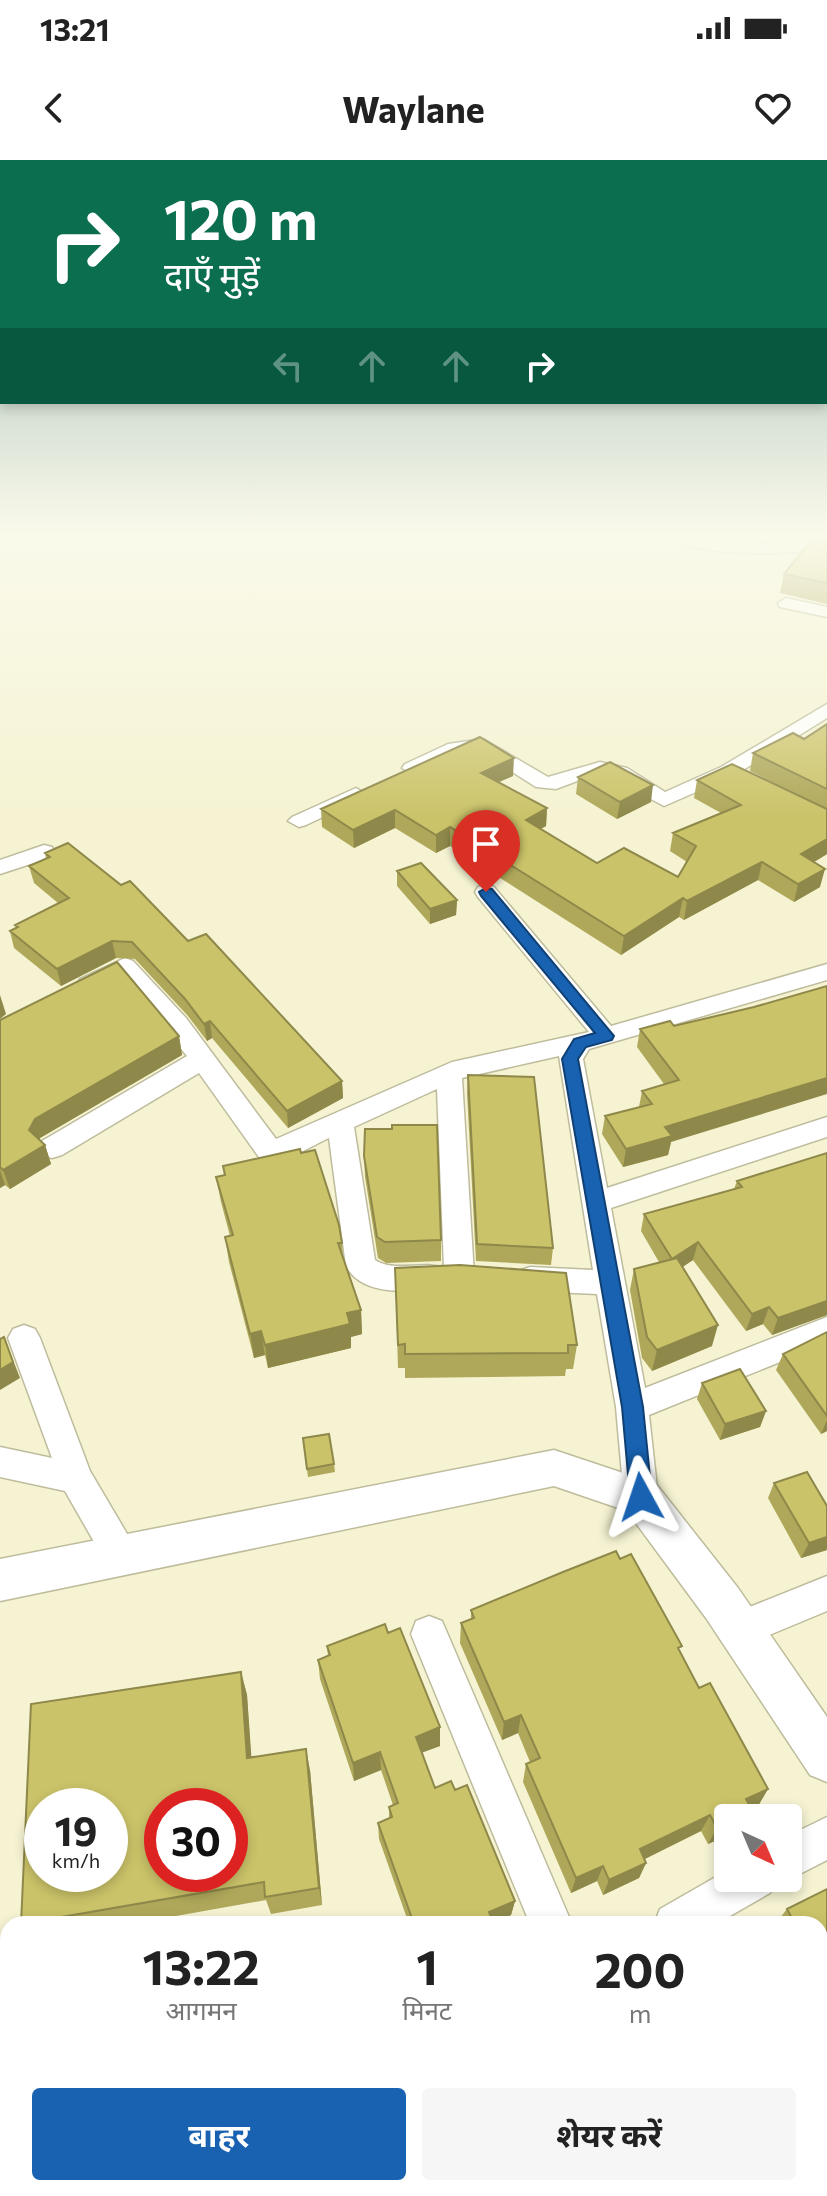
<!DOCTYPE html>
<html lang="hi">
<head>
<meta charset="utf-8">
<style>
  body { margin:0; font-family:Commissioner,"Noto Sans Devanagari",sans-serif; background:#f6f6f6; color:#222; height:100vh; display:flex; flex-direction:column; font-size:30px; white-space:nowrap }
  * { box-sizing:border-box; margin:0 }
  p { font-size:26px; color:#767676 }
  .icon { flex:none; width:44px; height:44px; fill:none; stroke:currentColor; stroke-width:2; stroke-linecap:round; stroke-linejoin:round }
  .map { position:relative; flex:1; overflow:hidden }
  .panel { position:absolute; left:0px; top:1756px; width:828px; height:280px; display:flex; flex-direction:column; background:#fff; border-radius:24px 24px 0 0; box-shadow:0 4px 12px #0003 }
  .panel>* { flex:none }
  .banner { position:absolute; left:0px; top:0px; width:828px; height:244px; box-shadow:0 4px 12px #0003; background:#0b6e4f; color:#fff; overflow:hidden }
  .needle { width:52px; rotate:136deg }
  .fabs { position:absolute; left:714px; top:1644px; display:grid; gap:16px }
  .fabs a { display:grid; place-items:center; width:88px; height:88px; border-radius:8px; background:#fff; box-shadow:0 4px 12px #0003; font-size:40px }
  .speed { position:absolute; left:24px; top:1628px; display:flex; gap:16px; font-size:40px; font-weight:700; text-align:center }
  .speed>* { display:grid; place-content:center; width:104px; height:104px; border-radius:50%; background:#fff; box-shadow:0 4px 12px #0003; line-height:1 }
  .speed small { font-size:20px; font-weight:400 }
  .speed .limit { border:12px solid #d22; background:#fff; color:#111 }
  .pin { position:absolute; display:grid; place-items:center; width:68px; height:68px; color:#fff; margin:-82px -34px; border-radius:50% 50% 50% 0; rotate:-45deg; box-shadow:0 0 8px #0007 }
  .pin .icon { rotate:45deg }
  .me { position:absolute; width:88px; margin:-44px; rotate:355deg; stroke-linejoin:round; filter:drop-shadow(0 0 6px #0008) }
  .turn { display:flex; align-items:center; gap:28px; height:168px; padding:0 32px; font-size:36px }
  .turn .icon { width:104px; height:104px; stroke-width:2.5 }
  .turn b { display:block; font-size:56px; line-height:68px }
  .lanes { display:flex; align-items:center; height:76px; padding:0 32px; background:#0003; justify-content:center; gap:40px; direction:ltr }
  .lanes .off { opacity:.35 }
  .eta { display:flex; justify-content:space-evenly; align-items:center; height:136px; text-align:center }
  .eta b { font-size:48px; font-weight:700; line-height:56px }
  .button { display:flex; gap:16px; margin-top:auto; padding:16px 32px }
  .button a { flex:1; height:92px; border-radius:8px; background:#1862b1; color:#fff; font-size:32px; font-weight:700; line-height:92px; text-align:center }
  .button a+a { background:#f6f6f6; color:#222 }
  .status { display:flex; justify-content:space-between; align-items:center; height:56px; padding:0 40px; background:#fff; direction:ltr }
  .status svg { height:22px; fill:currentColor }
  header { display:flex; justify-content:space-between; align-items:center; height:104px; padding:0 32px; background:#fff; font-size:36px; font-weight:700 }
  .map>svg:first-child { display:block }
</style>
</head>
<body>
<div class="status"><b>13:21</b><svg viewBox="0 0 49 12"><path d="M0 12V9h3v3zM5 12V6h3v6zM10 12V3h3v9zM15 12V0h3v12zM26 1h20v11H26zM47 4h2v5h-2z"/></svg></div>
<header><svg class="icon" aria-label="back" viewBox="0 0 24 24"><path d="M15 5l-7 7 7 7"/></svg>Waylane<svg class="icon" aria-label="heart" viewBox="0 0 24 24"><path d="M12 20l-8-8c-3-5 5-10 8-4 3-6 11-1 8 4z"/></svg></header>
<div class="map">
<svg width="827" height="2036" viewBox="0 0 827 2036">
  <rect width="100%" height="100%" fill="#f5f3d2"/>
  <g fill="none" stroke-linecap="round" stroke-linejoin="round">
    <defs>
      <path id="service" d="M0 1880 8 1881V1903L0 1902Z"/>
      <path id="minor" d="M663 373H686L748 385 827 379V389C789 394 693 399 663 373Z
        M786 438 827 447V457L780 447 778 443Z
        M827 544V558L735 615 664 646 606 615H593L556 629 536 627 479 591 459 593 412 614 402 608 405 604 448 584 483 579 548 617 600 602 627 608 665 632 721 607Z
        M356 628 366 634 363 638 306 665 299 667 288 661 292 657Z
        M44 685 52 687 55 692 52 697 0 714V700Z
        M486 725 494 727 611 866 827 804V820L589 889 583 899 607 1028 827 957V977L611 1048 645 1228 827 1157V1183L649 1255 658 1337 653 1348 641 1352 629 1348 624 1337 616 1247 597 1134 530 1131 519 1127 515 1119 519 1111 530 1107 593 1110 559 896 462 918 474 1115 470 1123 459 1127 448 1123 446 1119 444 1124C415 1134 362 1137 346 1106L329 978C309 987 282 1006 261 1000L199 913 62 995 52 998 42 995 38 988 42 981 187 896 122 818 98 831H80L77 825 80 819 125 798 133 801 186 858 276 979 452 902 589 872 478 737 475 732 478 727ZM437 929 444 1108C422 1100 395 1113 375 1100L354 967Z
        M24 1165 35 1169 40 1178 90 1311 133 1384 139 1396 133 1408 121 1413 109 1408 65 1331 0 1317V1287L52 1298 8 1178 13 1169Z
        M827 1416V1451L740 1487 727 1482 722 1469 727 1456Z
        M429 1456 442 1461 572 1764H530L411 1474 416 1461Z
        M827 1657V1700L788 1720 784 1718H788V1676Z
        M728 1710V1718H776L770 1733 716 1764H654L660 1749Z
        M638 2028H686L690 2036H642Z"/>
      <path id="tertiary" d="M554 1290 656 1324 738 1428 827 1557V1622L810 1615 706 1458 627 1351 554 1326 0 1441V1399Z"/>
    </defs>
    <use href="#service" stroke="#bebc9c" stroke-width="3"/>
    <use href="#minor" stroke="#bebc9c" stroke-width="3"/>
    <use href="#tertiary" stroke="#bebc9c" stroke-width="3"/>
    <use href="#service" fill="#fff" fill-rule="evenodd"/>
    <use href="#minor" fill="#fff" fill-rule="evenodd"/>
    <use href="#tertiary" fill="#fff" fill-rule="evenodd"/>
  </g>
  <path fill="#afa85a" d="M827 382V444L780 433 784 414Z
    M827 564V694L814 702 820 727 794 742 758 720 684 760 679 757 621 795 450 686 436 693 395 668 354 688 322 667 321 649 513 616 499 622 547 648 546 666 540 669 597 703 678 717 687 702 670 691 673 673 721 653 694 638 697 620 811 642 750 611 753 593 804 579Z
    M578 617 651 642 617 659 576 634Z
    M45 693 188 781 342 921 343 938 288 968 212 878 207 881 188 856 135 799 116 798 61 826 14 788 10 771 16 768 15 765 58 743 34 723 29 706 46 698Z
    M397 711 457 740 456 755 430 764 397 726Z
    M754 847 671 982 668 995 623 1007 602 974 605 956 639 947 642 931 664 924 637 887 640 869 674 866Z
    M0 860 179 876 182 895 40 978V980L45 985 51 1004 10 1029 5 1025 0 1028Z
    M468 915 553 1088 551 1105 476 1101 467 933Z
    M364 996 441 1080V1101L386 1103 378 1098 365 1017Z
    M223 1006 342 1083 343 1097 361 1150 362 1174 351 1177V1188L268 1208 265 1195 254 1198 229 1102 225 1077 230 1076 221 1042 216 1017 225 1015Z
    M737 1021 827 1155 772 1175 763 1164 746 1171 693 1100 683 1106 712 1186 652 1211 642 1198 630 1130 634 1109 659 1102 641 1071 644 1054 734 1029Z
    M395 1108 577 1185 573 1209H566L565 1216 405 1218V1208H398Z
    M827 1172V1271L821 1274 776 1210 783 1194Z
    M702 1223 766 1251 760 1267 720 1280 697 1239Z
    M303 1278 334 1304 335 1312 308 1317Z
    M774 1323 827 1346V1390L801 1398 768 1338Z
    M620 1399 679 1491 699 1528 768 1629 758 1646 751 1649 753 1652 749 1658H728V1675L708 1684 701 1671 644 1699 646 1703 639 1718 603 1735 597 1721 571 1733 523 1622 526 1604 530 1602 518 1573 502 1580 460 1483 461 1463 471 1459V1450Z
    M388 1473 440 1567V1586L422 1592 435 1628 455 1630 515 1741 511 1755 494 1764H409L379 1679 378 1663 389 1658V1647L393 1645 381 1610 354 1621 320 1519 318 1500 328 1496 327 1486Z
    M241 1512 247 1535 251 1598 310 1610 322 1745 271 1754 266 1740 131 1764H21Z
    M827 1729V1897L823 1888 820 1890V1764H776V1763L787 1749Z
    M827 1961V2036H699L695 2028H820V1966Z
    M446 2028H611L614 2036H449Z"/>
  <path fill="#8e884a" d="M514 598 513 616 480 630 481 613Z
    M653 625 651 642 617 659 620 642Z
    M547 648 546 666 525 678 526 660Z
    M395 650V668L354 688 353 670Z
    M450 667V686L436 693V675Z
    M827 679V694L796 713 801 694Z
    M762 702 758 720 684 760 687 741Z
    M825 709 820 727 794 742 798 724Z
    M683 738 679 757 621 795 624 776Z
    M457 740 456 755 430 764V749Z
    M112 781 116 798 61 826 57 809Z
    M0 835 6 854 0 859Z
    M210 861 212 878 207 881 204 864Z
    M179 876 182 895 40 978 35 989 29 970 35 959Z
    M827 918V934L671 982 668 995 623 1007 626 989 665 967Z
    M342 921 343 938 288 968 287 951Z
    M45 985 51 1004 10 1029 3 1010Z
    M0 1010 5 1025 0 1028Z
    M698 1082 693 1100 668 1117 672 1099Z
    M827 1141V1155L772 1175 778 1158Z
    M769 1147 763 1164 746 1171 752 1154Z
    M361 1150 362 1174 351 1177V1188L268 1208 265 1185 347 1153Z
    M718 1165 712 1186 652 1211 657 1190Z
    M261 1171 265 1195 254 1198 250 1174Z
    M4 1177 20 1218 0 1230V1210Z
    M766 1251 760 1267 720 1280 725 1264Z
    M827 1260V1271L821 1274Z
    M827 1377V1390L801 1398 809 1383Z
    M241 1512 247 1535 253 1619 247 1598Z
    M521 1555 518 1573 502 1580 504 1562Z
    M440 1567V1586L416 1595V1577Z
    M306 1589 310 1610 322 1745 319 1728Z
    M380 1592 381 1610 354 1621 353 1603Z
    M768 1629 758 1646 736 1656 746 1639Z
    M753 1652 749 1658H739Z
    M710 1655 701 1671 633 1705 640 1689Z
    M728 1663V1675L708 1684 717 1668Z
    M646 1703 639 1718 603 1735 609 1720Z
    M603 1706 597 1721 571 1733 576 1718Z
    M515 1741 511 1755 493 1764 489 1752Z"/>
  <path fill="#cbc369" stroke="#8e884a" stroke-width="2" fill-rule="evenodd" d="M813 378 827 382V423L784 414Z
    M827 564V629L753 593 793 573 804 579Z
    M480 577 514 598 481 613 547 648 526 660 597 703 624 688 678 717 696 686 673 673 741 645 697 620 732 604 827 649V679L801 694 825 709 798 724 762 702 687 741 683 738 624 776 450 667 436 675 395 650 353 670 321 649Z
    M610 602 653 625 620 642 578 617Z
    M68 683 121 725 130 721 188 781 206 774 342 921 287 951 210 861 204 864 185 839 132 782 112 781 57 809 10 771 18 767 15 765 69 738 29 706 50 697 45 693Z
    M421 703 457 740 430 749 397 711Z
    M117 802 179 876 35 959 29 970 45 985 3 1010 0 1007V860Z
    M827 826V918L665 967 672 976 626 989 605 956 652 944 642 931 679 920 640 869 670 861 674 866 754 847Z
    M468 915 534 917 553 1088 477 1084Z
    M392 965H437L441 1080 385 1082 377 1077 364 996 365 969H392Z
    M300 989 301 993 315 990 339 1065 342 1083H338L361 1150 347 1153 350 1164 265 1185 261 1171 250 1174 225 1077 233 1075 216 1017 225 1015 223 1006Z
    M827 993V1141L778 1158 769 1147 752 1154 698 1082 672 1099 644 1054 742 1027 737 1021Z
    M677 1098 718 1165 657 1190 647 1177 634 1109Z
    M460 1105 566 1113 577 1185H568V1193L405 1194V1184L398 1185 395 1108Z
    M827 1172V1256L783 1194Z
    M4 1177 13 1202 0 1210V1179Z
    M740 1209 766 1251 725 1264 702 1223Z
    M329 1274 334 1304 307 1309 303 1278Z
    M807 1312 827 1346V1377L809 1383 774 1323Z
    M616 1391 620 1399 631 1394 682 1486 678 1488 699 1528 710 1523 768 1629 746 1639 753 1652 739 1658H728V1663L717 1668 710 1655 640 1689 646 1703 609 1720 603 1706 576 1718 526 1604 540 1598 521 1555 504 1562 461 1463 474 1458 471 1450 563 1412Z
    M385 1464 388 1473 400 1468 440 1567 416 1577 435 1628 451 1621 455 1630 467 1625 515 1741 489 1752 494 1764H414L378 1663 392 1657 389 1647 398 1643 380 1592 353 1603 318 1500 330 1495 327 1486Z
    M241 1512 247 1598 306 1589 319 1728 265 1737 264 1722 21 1764 31 1544ZM42 1646H110V1714H42ZM162 1646H230V1714H162Z
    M827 1729V1884L820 1889V1764H786L793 1760 787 1749Z
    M827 1962V2036H712L709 2028H820V1966Z
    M450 2028H611L614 2036H453Z"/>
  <linearGradient id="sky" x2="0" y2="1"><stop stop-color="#8faca7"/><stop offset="0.57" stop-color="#fafaeb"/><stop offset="1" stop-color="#fafaeb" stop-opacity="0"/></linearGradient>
  <rect width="827" height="658" fill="url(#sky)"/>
  <path fill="#1862b1" stroke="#104073" stroke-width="2" d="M486 728 492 729 614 876 612 880 586 887 578 899 643 1247 652 1337 648 1345 641 1347 633 1345 630 1337 622 1247 562 899 574 879 595 873 481 736 479 732Z"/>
</svg>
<div class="fabs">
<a><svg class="needle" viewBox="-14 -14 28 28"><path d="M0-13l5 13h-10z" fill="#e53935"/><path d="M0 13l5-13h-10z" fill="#767676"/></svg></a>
</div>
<div class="speed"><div>19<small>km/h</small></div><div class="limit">30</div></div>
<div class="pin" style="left:486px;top:732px;background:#d93025"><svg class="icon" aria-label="arrive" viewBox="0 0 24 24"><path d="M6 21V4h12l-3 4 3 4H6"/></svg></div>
<svg class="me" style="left:641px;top:1337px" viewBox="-20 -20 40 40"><path d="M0-17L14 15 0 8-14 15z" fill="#1862b1" stroke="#fff" stroke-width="4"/></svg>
<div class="banner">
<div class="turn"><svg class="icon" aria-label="right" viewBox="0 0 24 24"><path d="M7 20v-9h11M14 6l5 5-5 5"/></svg><div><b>120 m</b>दाएँ मुड़ें</div></div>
<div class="lanes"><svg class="icon off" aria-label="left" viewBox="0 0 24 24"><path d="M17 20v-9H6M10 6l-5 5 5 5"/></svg><svg class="icon off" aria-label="ahead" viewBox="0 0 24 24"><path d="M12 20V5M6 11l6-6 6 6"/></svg><svg class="icon off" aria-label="ahead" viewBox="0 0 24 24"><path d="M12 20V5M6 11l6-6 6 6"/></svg><svg class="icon" aria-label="right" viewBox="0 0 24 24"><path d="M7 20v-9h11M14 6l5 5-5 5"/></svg></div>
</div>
<section class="panel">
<div class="eta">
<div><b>13:22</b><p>आगमन</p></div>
<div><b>1</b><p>मिनट</p></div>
<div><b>200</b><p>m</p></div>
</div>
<div class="button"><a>बाहर</a><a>शेयर करें</a></div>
</section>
</div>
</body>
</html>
